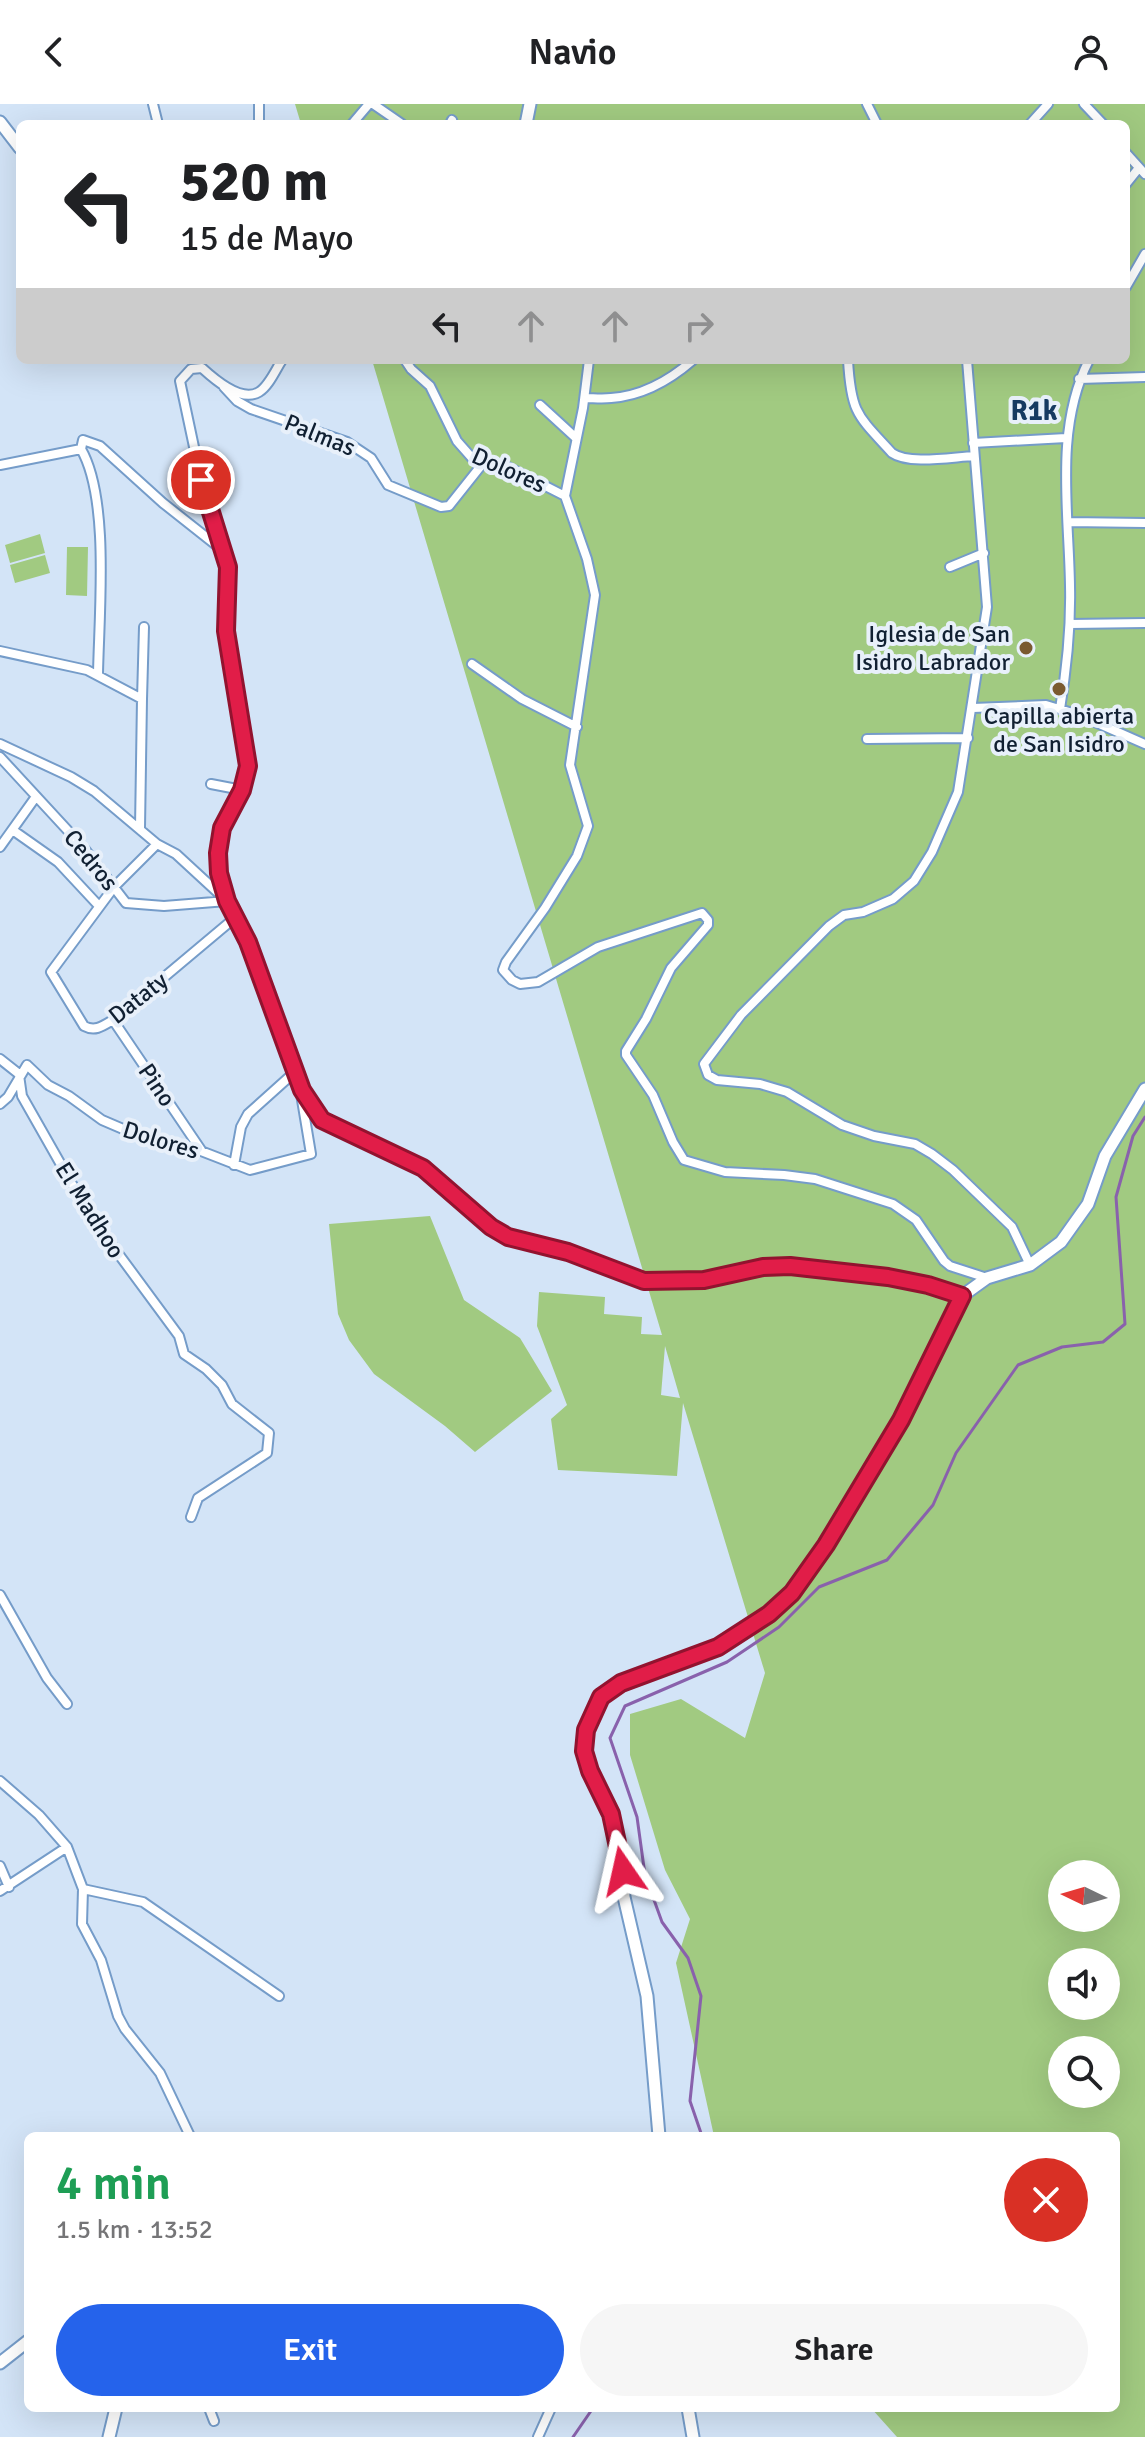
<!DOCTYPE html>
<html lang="en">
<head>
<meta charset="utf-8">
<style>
  body { margin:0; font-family:Signika,sans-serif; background:#f6f6f6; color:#202124; height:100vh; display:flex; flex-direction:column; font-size:30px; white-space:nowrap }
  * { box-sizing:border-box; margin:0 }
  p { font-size:26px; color:#757577 }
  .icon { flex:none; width:44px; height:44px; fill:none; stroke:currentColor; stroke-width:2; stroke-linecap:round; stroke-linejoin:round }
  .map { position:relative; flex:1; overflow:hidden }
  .panel { position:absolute; left:24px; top:2028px; width:1096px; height:280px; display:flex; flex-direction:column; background:#fff; border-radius:12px; box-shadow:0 8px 32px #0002 }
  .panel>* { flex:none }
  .hud { position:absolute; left:16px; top:16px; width:1114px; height:244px; border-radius:12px; box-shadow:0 8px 32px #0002; background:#fff; color:#202124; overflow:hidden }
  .needle { width:52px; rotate:275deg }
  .controls { position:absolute; left:1048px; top:1756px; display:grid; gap:16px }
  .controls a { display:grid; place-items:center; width:72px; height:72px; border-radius:50%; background:#fff; box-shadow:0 8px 32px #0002; font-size:40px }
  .pin { position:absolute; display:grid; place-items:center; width:68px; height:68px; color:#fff; margin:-34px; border:4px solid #fff; border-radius:50%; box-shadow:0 2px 8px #0007 }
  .me { position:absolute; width:88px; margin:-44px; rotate:349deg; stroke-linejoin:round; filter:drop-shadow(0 0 6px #0008) }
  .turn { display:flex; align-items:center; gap:28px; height:168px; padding:0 32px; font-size:36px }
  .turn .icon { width:104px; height:104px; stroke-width:2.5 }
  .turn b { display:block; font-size:56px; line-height:68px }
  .lanes { display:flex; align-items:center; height:76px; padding:0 32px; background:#0003; justify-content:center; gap:40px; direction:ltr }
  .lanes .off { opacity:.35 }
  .round { display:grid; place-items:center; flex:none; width:84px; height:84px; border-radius:42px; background:#f6f6f6 }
  .head { display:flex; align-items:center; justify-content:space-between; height:136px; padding:0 32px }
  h1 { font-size:48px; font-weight:600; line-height:60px; color:#1e9e55 }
  .action { display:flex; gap:16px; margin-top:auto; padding:16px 32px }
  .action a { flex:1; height:92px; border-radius:48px; background:#2563eb; color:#fff; font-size:32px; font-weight:600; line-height:92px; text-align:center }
  .action a+a { background:#f6f6f6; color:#202124 }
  header { display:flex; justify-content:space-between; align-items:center; height:104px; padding:0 32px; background:#fff; font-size:36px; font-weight:600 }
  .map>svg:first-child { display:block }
</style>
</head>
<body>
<header><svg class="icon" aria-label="back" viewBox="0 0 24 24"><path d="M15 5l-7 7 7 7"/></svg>Navio<svg class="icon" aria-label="person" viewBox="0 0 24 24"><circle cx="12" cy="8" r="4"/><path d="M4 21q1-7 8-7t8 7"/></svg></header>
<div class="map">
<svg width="1145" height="2333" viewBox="0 0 1145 2333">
  <rect width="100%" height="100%" fill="#d3e4f7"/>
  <path fill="#a1ca81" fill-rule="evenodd" d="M295 0H1145V2333H897L871 2304H1116V2032H714L676 1859 690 1815 665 1766 630 1651V1610L681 1595 745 1634 765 1569 683 1299 677 1372 558 1366 551 1315 567 1301 537 1222 539 1188 605 1193 604 1210 642 1213 641 1230 662 1231 372 256H1126V20H301ZM665 1242 680 1294 661 1291ZM1062 1770H1106V1814H1062ZM1062 1858H1106V1902H1062ZM1062 1946H1106V1990H1062Z
    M40 430 45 449 10 459 5 441Z
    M67 443H88L87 492 66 491Z
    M45 451 50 469 15 479 10 461Z
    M430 1112 464 1196 520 1234 552 1287 475 1348 445 1322 374 1270 349 1236 338 1210 329 1120Z"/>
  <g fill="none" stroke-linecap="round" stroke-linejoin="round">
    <path stroke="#8961ac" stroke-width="3" d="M702 2032 690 1997 701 1892 688 1854 662 1818 645 1771 637 1713 610 1634 625 1602 727 1558 779 1523 819 1483 887 1456 933 1401 956 1349 1018 1261 1062 1243 1103 1238 1125 1220 1116 1093 1133 1032 1145 1013
      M573 2333 593 2304"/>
    <defs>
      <path id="street" d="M153 0 158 20
        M259 0V20
        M373 0 402 20
        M867 0 877 20
        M1084 0 1103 20
        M352 20 369 0
        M450 20 452 16
        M1030 20 1048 0
        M1126 49 1145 70
        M1126 80 1138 65
        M1126 183 1145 150
        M405 256 411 265 430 282 457 337 472 354 504 361 565 392
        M589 256 583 304 565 392 587 455 595 491 570 661 588 722 577 752 545 804 506 858 503 866 512 876 520 880 538 878 598 843 702 809 708 816V821L671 864 646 915 626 947V951L653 991 673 1038 684 1056 725 1068 784 1071 815 1075 893 1100 916 1116 944 1157 950 1162 987 1174
        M848 256C851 309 857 311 892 349 909 361 952 353 974 352
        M967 256 987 503 958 688 932 748 914 777 893 795 863 808 844 811 829 822 741 911 704 960 708 971 717 976 760 980 787 988 842 1021 874 1032 915 1040 932 1050 953 1066 1012 1123 1030 1161
        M1079 275 1145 273
        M224 283 237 297 251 305 347 338 371 354 388 381 441 403 449 402 484 358
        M585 294C593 294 602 295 611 294 641 292 670 276 693 256
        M540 301 576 334
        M973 339 1066 334
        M81 345C110 395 99 510 98 570
        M0 361 81 345 83 336 100 342 163 399 225 448
        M1068 418 1145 419
        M950 463 984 449
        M1070 520 1145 519
        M0 547 87 566 142 595 140 724
        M472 560 522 595 577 623
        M142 595 144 523
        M973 604 1046 601 1079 611 1145 640
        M1060 605C1067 563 1071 524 1070 482 1069 407 1054 325 1089 256
        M867 635 968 634
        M0 640 71 673 94 687 157 740 176 750 227 797
        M0 653 83 743 126 799 164 802 227 797
        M211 680 242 686
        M14 727 58 758 99 802
        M157 740 114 783 51 868 84 922C95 928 103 922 113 916L237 812
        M0 743 35 694
        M113 916 201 1046
        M0 955 19 970
        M19 971 22 992 89 1110 179 1232 184 1250 206 1265 222 1281 232 1300 269 1329 267 1349 198 1394 191 1413
        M302 986 322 1016 423 1064 491 1123 508 1133 568 1148 633 1174 659 1178 692 1177 763 1163 790 1162 888 1173 928 1181 962 1192
        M0 1000 8 993 27 961 48 981 69 992 102 1016 130 1028 201 1047 250 1066 311 1050 297 966 277 920 248 838 227 797 219 769 218 749 222 724 242 686 248 662 226 527 229 473 226 449 201 376 180 277 191 265 202 264C214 275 241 299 259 288 269 282 276 265 282 256
        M234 1061 241 1023 248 1010 297 966
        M0 1491 47 1574 67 1600
        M0 1677 39 1711 67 1743 83 1785 143 1798 279 1892
        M0 1762 9 1783
        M83 1785 82 1820 101 1856 118 1912 125 1925 160 1969 190 2032
        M0 1787 67 1743
        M209 2304 214 2317
        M538 2333 551 2304"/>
      <path id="secondary" d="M0 18 20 44
        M526 20 530 0
        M659 2032 647 1892 624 1793 620 1748 611 1710 590 1667 584 1647 590 1614 601 1593 612 1585 718 1543 769 1510 792 1489 826 1441 901 1316 962 1192 987 1174 1030 1161 1061 1138 1088 1100 1105 1052 1145 985
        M0 2259 28 2237
        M688 2304 693 2333
        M109 2333 116 2304"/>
    </defs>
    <use href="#street" stroke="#759cc9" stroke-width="12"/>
    <use href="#secondary" stroke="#759cc9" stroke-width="15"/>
    <use href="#street" stroke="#fff" stroke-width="8"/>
    <use href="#secondary" stroke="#fff" stroke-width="11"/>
  </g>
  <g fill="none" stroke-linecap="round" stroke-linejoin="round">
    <defs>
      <path id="route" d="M201 376 228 463 226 527 248 662 242 686 222 724 218 749 219 769 227 797 248 838 302 986 322 1016 423 1064 491 1123 508 1133 568 1148 644 1177 704 1176 763 1163 790 1162 888 1173 928 1181 962 1192 901 1316 826 1441 792 1489 769 1510 718 1543 621 1579 601 1593 586 1626 584 1647 590 1667 611 1710 623 1767"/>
    </defs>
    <use href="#route" stroke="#92132f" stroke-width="20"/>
    <use href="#route" stroke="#e11d48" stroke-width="14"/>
  </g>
  <g fill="#7a5a30" stroke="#e8f0fa" stroke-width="3">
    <circle cx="1026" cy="544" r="8"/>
    <circle cx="1059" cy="585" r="8"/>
  </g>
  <g text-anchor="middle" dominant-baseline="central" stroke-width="8" stroke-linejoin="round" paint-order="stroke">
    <g font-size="24" fill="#112032" stroke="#e8f0fa">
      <text transform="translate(320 331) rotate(22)">Palmas</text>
      <text transform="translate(509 366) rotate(24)">Dolores</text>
      <text transform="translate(91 756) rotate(51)">Cedros</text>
      <text transform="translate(138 894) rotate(-38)">Dataty</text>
      <text transform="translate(157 981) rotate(56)">Pino</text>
      <text transform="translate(161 1036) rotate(17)">Dolores</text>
      <text transform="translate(90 1106) rotate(58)">El Madhoo</text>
    </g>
    <g font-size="24" fill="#112032" stroke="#e8f0fa" text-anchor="end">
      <text x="1010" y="530">Iglesia de San<tspan x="1010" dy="28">Isidro Labrador</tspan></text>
      <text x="1059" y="612" text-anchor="middle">Capilla abierta<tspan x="1059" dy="28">de San Isidro</tspan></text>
    </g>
    <g font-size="28" font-weight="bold" fill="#163a61" stroke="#e8f0fa">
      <text x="1034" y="307">R1k</text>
    </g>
  </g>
</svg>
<div class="controls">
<a><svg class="needle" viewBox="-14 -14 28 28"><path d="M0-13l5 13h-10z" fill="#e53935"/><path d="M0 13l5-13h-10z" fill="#757577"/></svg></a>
<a><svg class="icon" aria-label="sound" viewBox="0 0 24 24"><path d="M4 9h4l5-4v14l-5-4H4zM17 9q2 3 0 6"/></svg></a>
<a><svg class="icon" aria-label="search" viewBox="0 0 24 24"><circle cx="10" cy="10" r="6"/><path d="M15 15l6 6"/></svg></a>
</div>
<div class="pin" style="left:201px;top:376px;background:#d93025"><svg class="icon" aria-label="arrive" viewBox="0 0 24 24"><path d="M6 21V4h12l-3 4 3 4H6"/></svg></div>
<svg class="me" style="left:623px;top:1767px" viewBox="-20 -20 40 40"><path d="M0-17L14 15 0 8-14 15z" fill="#e11d48" stroke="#fff" stroke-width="4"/></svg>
<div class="hud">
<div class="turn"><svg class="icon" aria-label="left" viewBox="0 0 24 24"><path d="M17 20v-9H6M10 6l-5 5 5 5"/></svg><div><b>520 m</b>15 de Mayo</div></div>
<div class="lanes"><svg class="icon" aria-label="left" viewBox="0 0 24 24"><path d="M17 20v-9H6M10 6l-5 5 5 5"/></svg><svg class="icon off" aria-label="ahead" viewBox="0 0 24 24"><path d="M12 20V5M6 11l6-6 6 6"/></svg><svg class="icon off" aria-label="ahead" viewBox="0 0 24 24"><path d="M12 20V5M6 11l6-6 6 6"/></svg><svg class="icon off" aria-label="right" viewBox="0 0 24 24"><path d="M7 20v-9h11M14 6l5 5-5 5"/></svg></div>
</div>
<section class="panel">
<div class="head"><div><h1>4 min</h1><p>1.5 km · 13:52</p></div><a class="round" style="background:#d93025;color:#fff"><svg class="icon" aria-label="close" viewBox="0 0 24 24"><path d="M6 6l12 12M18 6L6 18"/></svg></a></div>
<div class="action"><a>Exit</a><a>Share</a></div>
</section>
</div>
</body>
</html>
